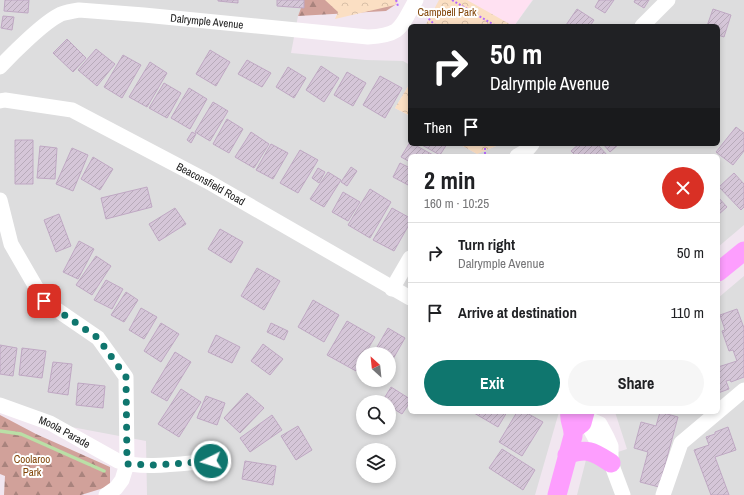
<!DOCTYPE html>
<html lang="en">
<head>
<meta charset="utf-8">
<style>
  body { margin:0; font-family:"Archivo Narrow",sans-serif; background:#f6f6f6; color:#202124; height:100vh; display:flex; flex-direction:column; font-size:15px; white-space:nowrap }
  * { box-sizing:border-box; margin:0 }
  p { font-size:13px; color:#757577 }
  .icon { flex:none; width:22px; height:22px; fill:none; stroke:currentColor; stroke-width:2; stroke-linecap:round; stroke-linejoin:round }
  .map { position:relative; flex:1; overflow:hidden }
  .side { position:absolute; left:408px; top:154px; width:312px; height:260px; display:flex; flex-direction:column; background:#fff; border-radius:6px; box-shadow:0 2px 6px #0003 }
  .side>* { flex:none }
  .hud { position:absolute; left:408px; top:24px; width:312px; height:122px; border-radius:6px; box-shadow:0 2px 6px #0003; background:#202124; color:#fff; overflow:hidden }
  .needle { width:26px; rotate:333deg }
  .controls { position:absolute; left:356px; top:347px; display:grid; gap:8px }
  .controls a { display:grid; place-items:center; width:40px; height:40px; border-radius:50%; background:#fff; box-shadow:0 2px 6px #0003; font-size:20px }
  .pin { position:absolute; display:grid; place-items:center; width:34px; height:34px; color:#fff; margin:-17px; border-radius:8px; box-shadow:0 2px 6px #0006 }
  .me { position:absolute; width:44px; margin:-22px; rotate:265deg; stroke-linejoin:round; filter:drop-shadow(0 0 3px #0008) }
  .turn { display:flex; align-items:center; gap:14px; height:84px; padding:0 16px; font-size:18px }
  .turn .icon { width:52px; height:52px; stroke-width:2.5 }
  .turn b { display:block; font-size:28px; line-height:34px }
  .then { display:flex; align-items:center; height:38px; padding:0 16px; background:#0003; gap:8px; font-size:15px }
  .round { display:grid; place-items:center; flex:none; width:42px; height:42px; border-radius:21px; background:#f6f6f6 }
  .summary { display:flex; align-items:center; justify-content:space-between; height:68px; padding:0 16px }
  h1 { font-size:24px; font-weight:800; line-height:30px }
  .button { display:flex; gap:8px; margin-top:auto; padding:8px 16px }
  .button a { flex:1; height:46px; border-radius:24px; background:#0f766e; color:#fff; font-size:16px; font-weight:800; line-height:46px; text-align:center }
  .button a+a { background:#f6f6f6; color:#202124 }
  ul { padding:0; list-style:none }
  li { display:flex; align-items:center; gap:12px; height:60px; padding:0 16px; border-top:1px solid #e0e0e0 }
  li div { flex:1 }
  li b { display:block; font-size:15px }
  li em { font-style:normal }
  .map>svg:first-child { display:block }
</style>
</head>
<body>
<div class="map">
<svg width="744" height="495" viewBox="0 0 744 495">
  <defs>
    <pattern id="forest-firs" width="22" height="20" patternUnits="userSpaceOnUse"><rect width="22" height="20" fill="#d1a19a"/><path d="M5 1l3.5 6h-7zM16 11l3.5 6h-7z" fill="#a9837d"/></pattern>
    <pattern id="park-crowns" width="20" height="18" patternUnits="userSpaceOnUse"><rect width="20" height="18" fill="#fbdfc3"/><path d="M2 6a3 3 0 1 1 6 0M12 15a3 3 0 1 1 6 0" fill="none" stroke="#d7bfa7"/></pattern>
    <pattern id="building-hatch" width="6" height="6" patternUnits="userSpaceOnUse"><rect width="6" height="6" fill="#d5c6d8"/><path d="M-1 1l2-2M0 6l6-6M5 7l2-2" fill="none" stroke="#b7aab9"/></pattern>
  </defs>
  <rect width="100%" height="100%" fill="#f1e6f0"/>
  <path fill="#ddddde" fill-rule="evenodd" d="M0 0H304L298 16 291 53 366 60 403 61 410 65V83L395 108 410 116V144H459L477 154 501 144H718V26H514L533 0H744V225L718 247V156H410V412H559L535 495H147L146 441 50 423 0 405ZM363 354H389V380H363ZM363 402H389V428H363ZM363 450H389V476H363Z
    M744 276V495H577L586 460 591 461 627 449 615 412H718V298Z"/>
  <path fill="#ffe1f2" d="M467 0H532L514 26H513Z"/>
  <path fill="url(#forest-firs)" d="M304 0H398L395 5 386 11 298 16Z
    M0 415 36 434 110 467V486L81 495H4L5 476 0 474Z"/>
  <path fill="url(#park-crowns)" d="M325 0H398L395 5 335 19 338 12Z
    M439 0H467L513 26H425Z
    M410 83V116L395 108Z
    M459 144H501L477 154Z"/>
  <g fill="none" stroke-linecap="round" stroke-linejoin="round">
    <path stroke="#badfa6" stroke-width="3.5" d="M0 431 21 434 104 471"/>
  </g>
  <path fill="url(#building-hatch)" stroke="#bfa8c3" d="M5 0H29L28 13 4 11Z
    M218 0H238V3L218 1Z
    M277 0H304V8L277 6Z
    M599 0H614L605 13 595 7Z
    M635 0H649L644 8 634 2Z
    M577 9 594 20 590 26 566 25Z
    M713 9 731 15 724 37 718 35V26H707Z
    M3 16 14 17 12 30 1 28Z
    M67 39 86 58 73 72 53 53Z
    M96 49 115 64 97 86 78 70Z
    M210 50 230 62 216 86 196 74Z
    M123 55 141 65 122 98 104 87Z
    M247 60 271 73 262 87 238 74Z
    M150 62 167 73 147 107 129 97Z
    M321 66 339 78 324 102 306 90Z
    M288 67 306 78 294 98 276 87Z
    M347 72 366 83 353 106 334 95Z
    M380 76 402 88 385 118 363 105Z
    M164 83 181 93 167 118 149 108Z
    M189 88 207 99 190 129 171 118Z
    M213 102 228 111 210 141 195 132Z
    M227 119 243 129 229 153 213 144Z
    M736 127 744 133V151L733 165 716 152Z
    M192 132 196 134 191 143 187 140Z
    M251 132 269 144 254 168 235 157Z
    M15 140H33V184H15Z
    M410 142V144H413L435 156H410V162L401 157Z
    M271 144 288 153 273 179 256 170Z
    M420 144H447L440 155Z
    M579 144H597L608 156H576L571 151Z
    M603 144H619L610 152Z
    M40 146 57 148 55 179 37 178Z
    M72 148 88 155 73 191 56 184Z
    M300 150 318 160 298 193 280 183Z
    M93 157 113 169 100 190 81 179Z
    M400 163 410 168V186L393 177Z
    M351 167 357 171 347 186 341 182Z
    M318 168 325 172 319 183 312 178Z
    M328 172 341 180 324 207 310 199Z
    M734 173 744 184V207L741 210 719 187Z
    M147 187 152 207 106 219 101 198Z
    M370 189 391 202 370 238 348 225Z
    M343 192 360 202 348 221 332 212Z
    M718 197 727 207 718 215Z
    M175 208 186 224 159 241 149 224Z
    M392 208 410 218V223L394 251 373 240Z
    M59 214 71 246 56 252 44 220Z
    M220 229 243 242 231 263 208 249Z
    M79 241 94 249 78 279 63 272Z
    M96 256 111 266 92 295 76 285Z
    M257 268 280 281 264 310 241 296Z
    M106 280 123 289 112 309 94 300Z
    M126 292 138 300 124 322 111 315Z
    M313 300 339 315 324 342 298 327Z
    M141 308 157 317 144 339 129 330Z
    M737 309 744 328V377L731 382 730 380 726 381 729 389 718 393V367L737 361 733 350 729 351 722 331 725 330 720 315Z
    M347 321 375 337 365 354H363V358L356 371 327 355Z
    M161 323 179 334 161 362 144 351Z
    M271 323 288 331 284 340 267 332Z
    M388 328 405 338 389 366V354H373Z
    M216 335 240 347 232 363 208 352Z
    M263 344 283 359 270 375 251 361Z
    M0 345 17 348 13 376 0 374Z
    M22 348 46 351 42 378 19 375Z
    M175 352 191 362 167 401 151 392Z
    M53 362 72 364 68 395 48 392Z
    M78 383 105 386 103 408 76 405Z
    M391 387 410 399V402L402 414 389 406V402H382Z
    M181 389 201 402 179 437 158 424Z
    M247 393 264 408 240 433 224 418Z
    M206 396 225 403 217 425 197 418Z
    M475 412H507L498 427 474 413Z
    M517 412H525L543 422 522 456 499 442Z
    M660 412 678 417 659 487 640 482 648 452 634 448 641 422 656 426Z
    M272 415 282 430 250 452 240 438Z
    M298 426 312 450 296 460 281 436Z
    M728 427 736 450 715 457 729 495H711L694 450 709 445 706 437 715 434V432Z
    M502 449 535 470 523 490 489 468Z
    M245 461 276 466 273 485 242 479Z"/>
  <g fill="none" stroke-linecap="round" stroke-linejoin="round">
    <path stroke="#b76bfd" stroke-width="2" stroke-dasharray="2 2" stroke-linecap="butt" d="M396 0 398 6
      M452 0 496 26
      M423 13 436 26
      M485 144V156"/>
    <g stroke="#fff" stroke-width="15">
      <path d="M642 26 668 0"/>
      <path id="s1" d="M0 67C13 53 44 22 61 14 67 12 73 11 79 10L144 15 368 37C403 35 400 27 416 0"/>
      <path id="s2" d="M0 101 5 100 72 110 207 181 410 298"/>
      <path d="M517 156 526 151 532 144"/>
      <path d="M0 200 11 244 44 301 98 338 126 377 127 464 122 480 116 488 106 495"/>
      <path d="M392 289 410 258"/>
      <path id="s3" d="M0 405 50 423 118 461C142 470 184 463 211 461"/>
      <path d="M583 417 600 424 607 437 611 446V463L623 495"/>
      <path d="M584 418 604 454 609 461"/>
      <path d="M663 495 681 443 744 390"/>
    </g>
    <path stroke="#fd9efe" stroke-width="19" d="M718 272 744 251
      M573 430 582 423 585 412
      M567 455C588 447 594 452 611 463
      M557 495 573 436C574 427 568 420 570 412"/>
  </g>
  <g fill="none" stroke-linecap="round" stroke-linejoin="round">
    <path stroke="#0f766e" stroke-width="7" stroke-dasharray="0 12.6" d="M44 301 98 338 126 377 127 464 157 465 211 461"/>
  </g>
  <g text-anchor="middle" dominant-baseline="central" stroke-width="4" stroke-linejoin="round" paint-order="stroke">
    <g font-size="11" fill="#824609" stroke="#fff">
      <text x="447" y="12">Campbell Park</text>
      <text x="32" y="459">Coolaroo<tspan x="32" dy="13">Park</tspan></text>
    </g>
    <g font-size="11" fill="#202020" stroke="#fff">
      <text stroke="none"><textPath href="#s1" startOffset="228">Dalrymple Avenue</textPath></text>
      <text stroke="none"><textPath href="#s2" startOffset="230">Beaconsfield Road</textPath></text>
      <text stroke="none"><textPath href="#s3" startOffset="70">Moola Parade</textPath></text>
    </g>
  </g>
</svg>
<div class="controls">
<a><svg class="needle" viewBox="-14 -14 28 28"><path d="M0-13l5 13h-10z" fill="#e53935"/><path d="M0 13l5-13h-10z" fill="#757577"/></svg></a>
<a><svg class="icon" aria-label="search" viewBox="0 0 24 24"><circle cx="10" cy="10" r="6"/><path d="M15 15l6 6"/></svg></a>
<a><svg class="icon" aria-label="layers" viewBox="0 0 24 24"><path d="M12 4l9 5-9 5-9-5zM3 14l9 5 9-5"/></svg></a>
</div>
<div class="pin" style="left:44px;top:301px;background:#d93025"><svg class="icon" aria-label="arrive" viewBox="0 0 24 24"><path d="M6 21V4h12l-3 4 3 4H6"/></svg></div>
<svg class="me" style="left:211px;top:461px" viewBox="-20 -20 40 40"><circle r="17" fill="#0f766e" stroke="#fff" stroke-width="3"/><path d="M0-11L8 9 0 5-8 9z" fill="#fff"/></svg>
<div class="hud">
<div class="turn"><svg class="icon" aria-label="right" viewBox="0 0 24 24"><path d="M7 20v-9h11M14 6l5 5-5 5"/></svg><div><b>50 m</b>Dalrymple Avenue</div></div>
<div class="then">Then<svg class="icon" aria-label="arrive" viewBox="0 0 24 24"><path d="M6 21V4h12l-3 4 3 4H6"/></svg></div>
</div>
<section class="side">
<div class="summary"><div><h1>2 min</h1><p>160 m · 10:25</p></div><a class="round" style="background:#d93025;color:#fff"><svg class="icon" aria-label="close" viewBox="0 0 24 24"><path d="M6 6l12 12M18 6L6 18"/></svg></a></div>
<ul>
<li><svg class="icon" aria-label="right" viewBox="0 0 24 24"><path d="M7 20v-9h11M14 6l5 5-5 5"/></svg><div><b>Turn right</b><p>Dalrymple Avenue</p></div><em>50 m</em></li>
<li><svg class="icon" aria-label="arrive" viewBox="0 0 24 24"><path d="M6 21V4h12l-3 4 3 4H6"/></svg><div><b>Arrive at destination</b></div><em>110 m</em></li>
</ul>
<div class="button"><a>Exit</a><a>Share</a></div>
</section>
</div>
</body>
</html>
